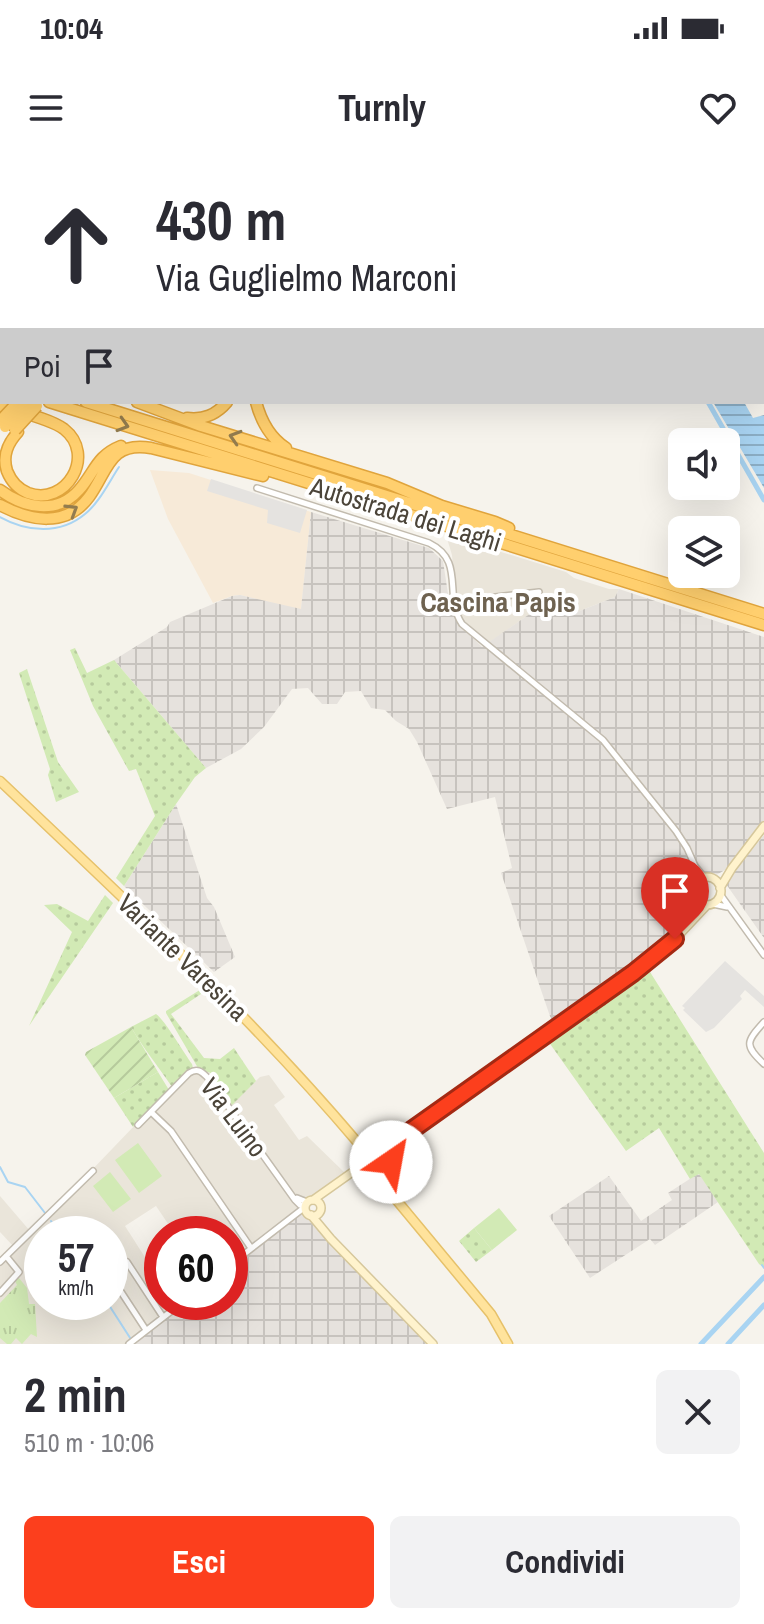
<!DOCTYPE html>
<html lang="it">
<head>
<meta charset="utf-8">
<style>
  body { margin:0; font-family:"Archivo Narrow",sans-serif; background:#f2f2f3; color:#2b2b33; height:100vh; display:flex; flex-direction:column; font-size:30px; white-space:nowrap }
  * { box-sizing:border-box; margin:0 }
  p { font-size:26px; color:#7c7c81 }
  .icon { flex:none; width:44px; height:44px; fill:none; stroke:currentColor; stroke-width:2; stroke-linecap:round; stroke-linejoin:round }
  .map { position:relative; height:1184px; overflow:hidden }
  .details { display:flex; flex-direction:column; background:#fff; flex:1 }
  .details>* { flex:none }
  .top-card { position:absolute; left:0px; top:0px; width:764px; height:244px; box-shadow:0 8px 32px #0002; background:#fff; color:#2b2b33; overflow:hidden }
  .tools { position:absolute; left:668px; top:268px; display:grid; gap:16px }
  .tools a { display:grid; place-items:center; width:72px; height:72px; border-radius:12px; background:#fff; box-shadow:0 8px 32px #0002; font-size:40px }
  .speed { position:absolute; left:24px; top:1056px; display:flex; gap:16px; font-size:40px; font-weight:700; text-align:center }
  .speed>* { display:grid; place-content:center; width:104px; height:104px; border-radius:50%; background:#fff; box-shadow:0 8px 32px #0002; line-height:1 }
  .speed small { font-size:20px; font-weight:400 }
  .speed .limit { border:12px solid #d22; background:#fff; color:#111 }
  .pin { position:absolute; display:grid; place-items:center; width:68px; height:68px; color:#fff; margin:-82px -34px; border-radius:50% 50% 50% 0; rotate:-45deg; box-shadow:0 0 8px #0007 }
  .pin .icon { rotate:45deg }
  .me { position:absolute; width:88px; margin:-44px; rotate:33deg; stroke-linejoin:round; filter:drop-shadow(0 0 6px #0008) }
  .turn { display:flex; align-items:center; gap:28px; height:168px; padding:0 24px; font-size:36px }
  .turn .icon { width:104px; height:104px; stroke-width:2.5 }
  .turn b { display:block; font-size:56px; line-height:68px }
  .then { display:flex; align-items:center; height:76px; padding:0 24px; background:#0003; gap:16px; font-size:30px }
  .round { display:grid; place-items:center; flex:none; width:84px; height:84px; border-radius:12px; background:#f2f2f3 }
  .headline { display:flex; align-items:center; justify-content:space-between; height:136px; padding:0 24px }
  h1 { font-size:48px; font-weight:700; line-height:60px }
  .action { display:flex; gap:16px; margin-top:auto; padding:16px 24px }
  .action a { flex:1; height:92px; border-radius:12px; background:#fc3f1d; color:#fff; font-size:32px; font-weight:700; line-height:92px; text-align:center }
  .action a+a { background:#f2f2f3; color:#2b2b33 }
  .status { display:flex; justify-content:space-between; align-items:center; height:56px; padding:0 40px; background:#fff; direction:ltr }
  .status svg { height:22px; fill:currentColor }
  header { display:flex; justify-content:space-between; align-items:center; height:104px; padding:0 24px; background:#fff; font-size:36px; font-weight:700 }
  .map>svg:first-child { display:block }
</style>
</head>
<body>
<div class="status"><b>10:04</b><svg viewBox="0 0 49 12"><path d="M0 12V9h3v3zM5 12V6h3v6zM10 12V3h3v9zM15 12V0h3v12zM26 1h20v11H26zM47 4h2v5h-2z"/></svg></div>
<header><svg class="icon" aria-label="menu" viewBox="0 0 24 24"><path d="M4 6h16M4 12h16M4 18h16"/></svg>Turnly<svg class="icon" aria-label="heart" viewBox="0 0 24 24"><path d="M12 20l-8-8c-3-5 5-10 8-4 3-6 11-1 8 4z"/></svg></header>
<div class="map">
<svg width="764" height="1184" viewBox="0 0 764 1184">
  <defs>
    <pattern id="industrial-grid" width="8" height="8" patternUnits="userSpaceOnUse" patternTransform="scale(2)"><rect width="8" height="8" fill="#e6e2dd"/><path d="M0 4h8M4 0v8" fill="none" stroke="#c7c3be"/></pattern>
    <pattern id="grass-dots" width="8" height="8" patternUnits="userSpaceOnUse" patternTransform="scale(2)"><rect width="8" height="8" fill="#d2eab5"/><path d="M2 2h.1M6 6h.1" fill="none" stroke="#b6ca9c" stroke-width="1.8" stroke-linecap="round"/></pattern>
    <pattern id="park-tufts" width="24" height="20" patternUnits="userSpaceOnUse" patternTransform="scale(2)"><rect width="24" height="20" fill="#d2eab5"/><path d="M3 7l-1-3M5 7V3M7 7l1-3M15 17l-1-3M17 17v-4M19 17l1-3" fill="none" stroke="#b6ca9c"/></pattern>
    <pattern id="garden-furrows" width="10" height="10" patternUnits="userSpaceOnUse" patternTransform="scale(2)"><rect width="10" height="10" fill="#d2eab5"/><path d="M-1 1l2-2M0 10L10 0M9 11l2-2" fill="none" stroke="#b6ca9c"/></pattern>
    <pattern id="water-rules" width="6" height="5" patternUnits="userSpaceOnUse" patternTransform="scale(2)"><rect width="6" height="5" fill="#a9d4f2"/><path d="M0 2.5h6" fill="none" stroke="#8caec5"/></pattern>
  </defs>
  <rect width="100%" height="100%" fill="#f6f3ec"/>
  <path fill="#eae5da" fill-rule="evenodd" d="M446 375 566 412 574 418 609 429H619L615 437 572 454 557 435 490 482 462 461 456 447 452 395Z
    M193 908 208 911 232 944 260 917 269 915 285 937 274 945 299 980 307 976 346 1014 305 1040 296 1050 230 1100V1074H175L156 1046 125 1066 162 1124V1142H173L175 1144 129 1180 132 1184H0V1100L14 1087 0 1072V1036L30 1071 63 1040 187 911ZM42 1074H110V1142H42Z"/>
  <path fill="#f7ead8" d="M150 310 189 313 311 352 301 450 240 435 232 436 213 443 168 359Z"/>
  <path fill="url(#industrial-grid)" d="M311 352 429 388 443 401 450 447 460 465 482 487 557 435 572 454 615 437 619 429 764 477V662L730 707 713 717H702L694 723 688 759 671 779 628 812 553 865 501 713 512 708 495 637 447 649 417 582 409 569 396 561 385 550 371 548 361 531 345 532 337 544H322L308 528 292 529 264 567 241 589 206 608 114 500 167 467 170 462 232 436 240 435 301 449Z
    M176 644 207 738 214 747 235 797 214 812 124 726Z
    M764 675V778L726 724 736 709Z
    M699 1013 718 1042 655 1085 650 1079 590 1118 549 1056 609 1016 641 1061 672 1040 668 1033Z
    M302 1055 310 1059 430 1184H137L134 1180 184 1142H230V1107L295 1057Z"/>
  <path fill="url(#grass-dots)" d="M75 488 87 513 114 500 206 608 195 617 176 644 124 726 116 718 155 656 136 609 129 611 93 546 70 490Z
    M27 509 58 602 79 632 56 642 48 615 50 609 19 513Z
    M105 735 113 743 29 866 72 772 44 745 57 744 88 761Z
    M645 804 764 993V1108L759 1104 699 1014 690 1019 659 968 626 991 548 881 546 876Z
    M203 828 207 830 171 854 204 898 220 899 234 888 256 921 232 945 209 912 206 913 203 909 198 908 166 853V851Z
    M156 854C164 859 184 893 192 904L193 908 187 911 172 927C158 906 143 888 131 867Z
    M158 912 169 930 133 967 114 938Z
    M474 1068 492 1090 476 1102 459 1081Z"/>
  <path fill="url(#park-tufts)" d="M19 1118 27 1128 29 1144H35L37 1177 31 1174 22 1184 16 1178 11 1184H7L0 1178V1143L17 1125 15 1121Z"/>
  <path fill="url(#garden-furrows)" d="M131 867 158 912 114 938 85 895 86 892Z"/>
  <path fill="#d2eab5" d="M138 983 162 1016 139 1033 115 1000Z
    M110 1012 131 1039 113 1052 93 1026Z
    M499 1048 517 1070 492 1090 474 1068Z"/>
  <path fill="#e5e3e0" d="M211 319 307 350 300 373 267 363 268 350 207 331Z
    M725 801 764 836V847L745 830 740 836 742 839 737 844 714 868 706 872 683 850 685 848 682 846Z"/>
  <path fill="url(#water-rules)" d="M713 242H744L753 258 764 255V328Z"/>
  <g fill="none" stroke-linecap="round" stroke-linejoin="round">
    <path stroke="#a9d4f2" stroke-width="2" d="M762 174 764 173
      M0 357C27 372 60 375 85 354 99 343 109 322 119 307
      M0 1007 8 1022 25 1027 45 1053
      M51 1061 60 1074
      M762 1105 764 1108
      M107 1142 134 1184"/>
    <path stroke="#a9d4f2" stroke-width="5" d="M133 0 139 2
      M708 242 764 340
      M701 1184 764 1117
      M728 1184 764 1145"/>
    <defs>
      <path id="street" d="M337 2V0
        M257 328 429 383C466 401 443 435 462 464L603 580 676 671 687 688 695 706 705 718
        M453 442 539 432
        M695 706 696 723
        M720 734 764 795
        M713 744 727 747
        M764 862C746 882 744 885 764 904
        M151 952 171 971 251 1088
        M138 965 189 913C197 908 201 911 207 917L295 1040 300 1045 305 1046
        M297 1038 307 1042
        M0 1102 93 1011
        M127 1102 163 1157
        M230 1105 305 1047
        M110 1115 146 1170
        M0 1133 19 1112 6 1096
        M129 1184 183 1142"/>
      <path id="secondary" d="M693 731a14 14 0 1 1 28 0a14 14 0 1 1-28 0Z
        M720 728 732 708 764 666
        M383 991 633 813 675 779 707 745
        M313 1040 361 1006
        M305 1048a8 8 0 1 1 16 0a8 8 0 1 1-16 0Z
        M311 1055 331 1079 433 1184"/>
      <path id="primary" d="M0 621C123 738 248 853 358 983L363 992V997
        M361 1005a15 15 0 1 1 30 0a15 15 0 1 1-30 0Z
        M379 1019 491 1154 508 1184"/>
      <path id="highway" d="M78 0V2
        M70 2V0
        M0 92H2
        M0 100H2
        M0 195H2
        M0 215 2 216
        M0 227H2
        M49 242 764 465
        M86 242 764 454
        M137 242 201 266 387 323 442 346 495 362 509 368
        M256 242C261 261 269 277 286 288
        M0 246C18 252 49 258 64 269 97 295 66 347 28 333 18 329 11 321 7 311 2 295 8 283 18 272
        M187 258C204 260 216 255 227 242
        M0 330C24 348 57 355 79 330 95 312 96 296 121 286
        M0 345C30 361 66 368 89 337 108 311 109 281 151 288L263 316"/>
    </defs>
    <use href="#street" stroke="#c2bbae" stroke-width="8"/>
    <use href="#secondary" stroke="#d6c79b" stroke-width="10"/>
    <use href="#primary" stroke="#e6c16a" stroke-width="11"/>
    <use href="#highway" stroke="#e0a43c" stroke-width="13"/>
    <use href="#street" stroke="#fff" stroke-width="5"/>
    <use href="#secondary" stroke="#fff3cd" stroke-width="7"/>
    <use href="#primary" stroke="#ffe39c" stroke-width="8"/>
    <use href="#highway" stroke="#ffcf6e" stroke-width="10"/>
    <defs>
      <path id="highway-bridge" d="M0 261 18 242
        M5 267 28 242
        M15 270 37 246"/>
    </defs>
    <use href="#highway-bridge" stroke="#e0a43c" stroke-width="13" stroke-linecap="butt"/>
    <use href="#highway-bridge" stroke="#ffcf6e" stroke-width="10"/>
  </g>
  <defs><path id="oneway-chevron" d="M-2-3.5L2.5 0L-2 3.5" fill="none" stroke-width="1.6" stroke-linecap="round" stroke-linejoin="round" transform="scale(2)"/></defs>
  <g stroke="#937c4e">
    <use href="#oneway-chevron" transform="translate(123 265) rotate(17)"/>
    <use href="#oneway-chevron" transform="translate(235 277) rotate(-163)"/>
    <use href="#oneway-chevron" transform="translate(72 350) rotate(-32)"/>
  </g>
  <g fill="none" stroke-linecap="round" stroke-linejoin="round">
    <defs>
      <path id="route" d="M391 1002V991L399 979 633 813 675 779"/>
    </defs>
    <use href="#route" stroke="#a42913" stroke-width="20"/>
    <use href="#route" stroke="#fc3f1d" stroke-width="14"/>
  </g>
  <g text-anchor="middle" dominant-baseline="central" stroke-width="8" stroke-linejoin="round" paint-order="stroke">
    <g font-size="26" fill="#4b4439" stroke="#fff">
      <text transform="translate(406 354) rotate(17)">Autostrada dei Laghi</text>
      <text transform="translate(183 797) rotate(44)">Variante Varesina</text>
      <text transform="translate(234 957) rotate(53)">Via Luino</text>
    </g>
    <g font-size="28" font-weight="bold" fill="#6e6250" stroke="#fff">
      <text x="498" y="442">Cascina Papis</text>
    </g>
  </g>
</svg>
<div class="tools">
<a><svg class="icon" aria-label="sound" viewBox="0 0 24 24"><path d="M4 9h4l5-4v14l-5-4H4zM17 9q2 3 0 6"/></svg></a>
<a><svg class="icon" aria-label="layers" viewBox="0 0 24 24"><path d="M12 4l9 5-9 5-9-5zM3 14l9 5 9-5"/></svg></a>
</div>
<div class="speed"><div>57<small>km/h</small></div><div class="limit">60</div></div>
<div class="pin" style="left:675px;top:779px;background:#d93025"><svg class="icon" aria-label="arrive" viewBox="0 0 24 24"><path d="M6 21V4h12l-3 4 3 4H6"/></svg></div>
<svg class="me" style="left:391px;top:1002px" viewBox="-20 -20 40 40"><circle r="19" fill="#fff"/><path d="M0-13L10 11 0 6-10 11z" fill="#fc3f1d"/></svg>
<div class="top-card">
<div class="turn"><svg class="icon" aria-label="ahead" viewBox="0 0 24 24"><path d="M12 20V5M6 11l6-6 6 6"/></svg><div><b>430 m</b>Via Guglielmo Marconi</div></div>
<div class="then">Poi<svg class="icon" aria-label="arrive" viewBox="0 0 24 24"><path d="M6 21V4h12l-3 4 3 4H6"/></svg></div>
</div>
</div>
<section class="details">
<div class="headline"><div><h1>2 min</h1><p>510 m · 10:06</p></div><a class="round"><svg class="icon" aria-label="close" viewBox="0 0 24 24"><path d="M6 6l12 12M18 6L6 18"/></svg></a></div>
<div class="action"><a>Esci</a><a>Condividi</a></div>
</section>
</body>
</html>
